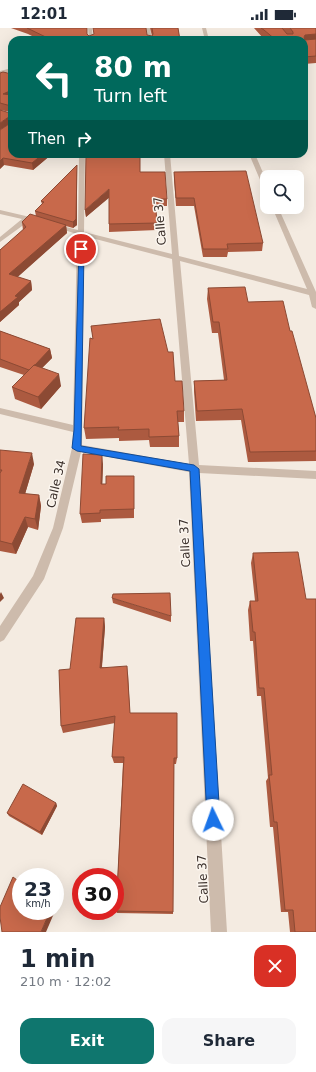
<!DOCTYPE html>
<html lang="en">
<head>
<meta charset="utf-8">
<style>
  body { margin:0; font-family:"DejaVu Sans",sans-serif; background:#f6f6f7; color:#1f2937; height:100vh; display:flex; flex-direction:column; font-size:15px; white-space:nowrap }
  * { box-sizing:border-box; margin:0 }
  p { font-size:13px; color:#747a83 }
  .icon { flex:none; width:22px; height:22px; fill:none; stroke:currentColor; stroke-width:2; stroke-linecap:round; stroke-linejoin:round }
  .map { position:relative; height:904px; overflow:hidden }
  .drawer { display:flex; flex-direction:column; background:#fff; flex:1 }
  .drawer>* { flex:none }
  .top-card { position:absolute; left:8px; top:8px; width:300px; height:122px; border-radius:12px; box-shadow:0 4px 16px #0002; background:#00695c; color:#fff; overflow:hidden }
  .tools { position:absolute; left:260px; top:142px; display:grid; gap:8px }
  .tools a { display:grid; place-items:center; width:44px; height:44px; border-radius:8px; background:#fff; box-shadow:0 4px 16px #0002; font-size:20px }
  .speed { position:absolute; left:12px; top:840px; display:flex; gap:8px; font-size:20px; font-weight:700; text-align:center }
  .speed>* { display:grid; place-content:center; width:52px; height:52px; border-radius:50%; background:#fff; box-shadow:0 4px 16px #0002; line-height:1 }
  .speed small { font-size:10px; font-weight:400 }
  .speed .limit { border:6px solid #d22; background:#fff; color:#111 }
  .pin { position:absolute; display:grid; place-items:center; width:34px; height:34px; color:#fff; margin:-17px; border:2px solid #fff; border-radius:50%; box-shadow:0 1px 4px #0007 }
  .me { position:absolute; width:44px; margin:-22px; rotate:357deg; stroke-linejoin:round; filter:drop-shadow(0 0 3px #0008) }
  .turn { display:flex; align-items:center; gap:14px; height:84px; padding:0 20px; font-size:18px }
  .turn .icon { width:52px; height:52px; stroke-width:2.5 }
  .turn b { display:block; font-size:28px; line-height:34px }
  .then { display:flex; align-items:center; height:38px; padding:0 20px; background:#0003; gap:8px; font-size:15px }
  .round { display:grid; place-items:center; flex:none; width:42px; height:42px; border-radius:12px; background:#f6f6f7 }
  .summary { display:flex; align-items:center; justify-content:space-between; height:68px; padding:0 20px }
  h1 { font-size:24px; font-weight:600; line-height:30px }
  .cta { display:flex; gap:8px; margin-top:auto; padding:8px 20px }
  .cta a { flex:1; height:46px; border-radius:12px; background:#0f766e; color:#fff; font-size:16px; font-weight:600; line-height:46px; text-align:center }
  .cta a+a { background:#f6f6f7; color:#1f2937 }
  .status { display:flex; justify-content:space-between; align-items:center; height:28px; padding:0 20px; background:#fff; direction:ltr }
  .status svg { height:11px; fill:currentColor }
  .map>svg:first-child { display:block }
</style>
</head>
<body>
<div class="status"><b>12:01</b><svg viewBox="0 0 49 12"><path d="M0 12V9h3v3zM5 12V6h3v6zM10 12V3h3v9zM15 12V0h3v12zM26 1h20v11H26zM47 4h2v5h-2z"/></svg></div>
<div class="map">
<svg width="316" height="904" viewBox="0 0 316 904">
  <rect width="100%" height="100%" fill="#f4ebe1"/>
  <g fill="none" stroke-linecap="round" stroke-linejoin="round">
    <path fill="#cdbbac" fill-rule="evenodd" d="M88 0H92L93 12H89Z
      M146 0H150L152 12H148Z
      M202 0H206L209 12H205Z
      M12 40V43L0 46V43Z
      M79 126H85L84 204 172 226 164 126H170L179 228 307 261 272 179H278L316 264V281L312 279 309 267 180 233 199 437 316 443V451L199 445 227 904H211L189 444 81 424 63 500 44 551 4 612 0 614V598L33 548 53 500 72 420 73 404 0 386V380L73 397 77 206 51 198 54 196 78 202ZM84 208 172 231 189 436 82 417Z
      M249 126H255L267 154V163L264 161Z
      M0 182 30 189 42 193 39 195 29 193 0 214V209L22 191 0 186Z"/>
  </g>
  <path fill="#ac5a40" d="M11 0H87V6L89 8H152L150 0H178L180 12H40L28 6Z
    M254 0H282L287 6 282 0H316V35L304 36V12H266L263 10Z
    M0 45 12 46V126H52L33 142 4 137 0 141 10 85 11 84 0 82Z
    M77 143V197L73 200 66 198 67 205 17 249 31 253 32 262 19 274V277L0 294V222L23 202 22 194 36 188 35 183 42 176 41 173Z
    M140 144 167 171V178H156L157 202 109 204V169L86 189 85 182Z
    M174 144 263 215 262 223 228 224 227 229H203L194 178H176L174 151Z
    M208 260 248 274 290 303 316 390V433L248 434 241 392 196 393 194 363V353L224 352 218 305H212L207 271Z
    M91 298 175 353 184 383V394H178L179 408V419H150L149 412 119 413V410L86 411 84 400 93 311Z
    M0 303 50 321 52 330 42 340 61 358 41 381 15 371 12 359 24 347 0 339Z
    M0 422 34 436 25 466 39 467 41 478 38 502 28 499 16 526 0 523Z
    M103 436 102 456 134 457V490L101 491V494L82 495 80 486Z
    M253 525 316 904H290L288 884H281L273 799H270L266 753 268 750 261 668H257L253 613H250L248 582 250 573H255L251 535Z
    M112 570 171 588V594L113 575Z
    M104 590 105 599 102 639 128 646 130 685 177 730 176 736H174L173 886 117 885 116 883 123 735H114L112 729 115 695 63 705 61 698 70 641Z
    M56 775 57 778 42 807 9 788 7 785Z"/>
  <path fill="#8c4a34" d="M316 6V14H304V9L305 7Z
    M12 62V69L3 66Z
    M10 88 11 95 0 102V95Z
    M43 126H52L33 142 32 135Z
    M3 130 4 137 0 141V133Z
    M77 137V197L73 200V194Z
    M109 161 110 169 86 189 85 182Z
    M66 197 67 205 11 255 9 246Z
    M31 253 32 262 19 274V277L0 294V284L15 268Z
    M50 321 52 330 32 350 30 342Z
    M59 346 61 358 41 381 38 369Z
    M32 425 34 436 22 476 19 465Z
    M102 427 103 436 102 466 101 456Z
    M39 467 41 478 38 502 35 491Z
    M25 489 28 499 16 526 12 516Z
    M1 564 4 570 0 574V566Z
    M104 590 105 599 101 648 100 640Z
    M56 775 57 778 42 807 40 804Z
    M50 883H55L46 904H41Z"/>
  <path fill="#c8694b" stroke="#8c4a34" d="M27 0H87V6L89 8 94 6 93 0H146L147 7 152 8 153 6 152 0H178L180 12H52Z
    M261 0H282L287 6H293V4L290 0H316V6L305 7 304 9 305 12 316 11V28L304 29V12H276L264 2Z
    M3 44 12 46V62L3 66 12 67V81L11 78 0 75V45Z
    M0 82 10 85 12 84V126H43L32 135 3 130 0 133V102L12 94V88H10L0 95Z
    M86 126H140V144H165L167 171H155L157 195 109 196V161L85 182Z
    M77 137 76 191 73 194 35 183 44 174 41 173Z
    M246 143 263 215 227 216 228 221H203L194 170H176L174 144Z
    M30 186 66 197 9 246 31 253 15 268 18 269 0 284V222L26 199 22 194Z
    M245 259 248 274 283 273 290 303H292L316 390V423L250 424 242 381 197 383 194 353 227 352 219 294H213L208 260Z
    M160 291 168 324H173L175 353H182L184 383H177L179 408 149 409V401L118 402 119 399 84 400 90 310 93 311 91 298Z
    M0 303 50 321 35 337H34L29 342 0 331Z
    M34 337 59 346 38 369 12 359Z
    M0 422 32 425 19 465 39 467 35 491 25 489 12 516 0 513V445L2 442H0Z
    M83 426 102 427 101 456H106V448H134V481L100 482V485L80 486Z
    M298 524 306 571H316V904H295L293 882H285L277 794H274L269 747H272L264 660H259L255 604H253L250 573H258L253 525Z
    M170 565 171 588 112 570 113 566Z
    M76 590H104L100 640 127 638 130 685H177V730H174L173 884 116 883 124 729H112L115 688 61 698 59 642 70 641Z
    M23 756 56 775 40 804 7 785Z
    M13 849 21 855V883H50L41 904H2L0 889V879Z"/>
  <path fill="#1a73e8" stroke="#114b97" d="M79 219 84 221 81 418 194 437 199 441 220 792 218 797 213 799 209 797 207 792 190 443 77 423 72 420 74 402Z"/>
  <g text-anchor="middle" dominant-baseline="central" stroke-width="3" stroke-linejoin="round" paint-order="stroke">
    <g font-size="12" fill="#3b302b" stroke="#fbf5ee">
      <text transform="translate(160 193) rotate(-95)">Calle 37</text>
      <text transform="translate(56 456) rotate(-77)">Calle 34</text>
      <text transform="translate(185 515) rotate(-93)">Calle 37</text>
      <text transform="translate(203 851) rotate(-93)">Calle 37</text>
    </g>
  </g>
</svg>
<div class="tools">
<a><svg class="icon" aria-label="search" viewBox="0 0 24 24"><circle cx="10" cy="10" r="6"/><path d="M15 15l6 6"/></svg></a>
</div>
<div class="speed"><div>23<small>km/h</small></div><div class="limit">30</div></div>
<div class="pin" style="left:81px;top:221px;background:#d93025"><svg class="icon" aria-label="arrive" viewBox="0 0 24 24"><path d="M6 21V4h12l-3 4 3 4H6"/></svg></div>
<svg class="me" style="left:213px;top:792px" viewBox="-20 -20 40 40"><circle r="19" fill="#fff"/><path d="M0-13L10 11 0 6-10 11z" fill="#1a73e8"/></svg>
<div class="top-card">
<div class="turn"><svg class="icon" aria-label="left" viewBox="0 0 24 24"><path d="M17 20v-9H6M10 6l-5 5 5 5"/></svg><div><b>80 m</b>Turn left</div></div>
<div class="then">Then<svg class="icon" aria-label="right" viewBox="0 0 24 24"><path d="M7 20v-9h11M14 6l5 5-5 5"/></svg></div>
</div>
</div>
<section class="drawer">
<div class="summary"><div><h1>1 min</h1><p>210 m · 12:02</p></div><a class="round" style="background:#d93025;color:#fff"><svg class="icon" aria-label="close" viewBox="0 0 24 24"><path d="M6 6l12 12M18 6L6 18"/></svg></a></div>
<div class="cta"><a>Exit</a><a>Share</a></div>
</section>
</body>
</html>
